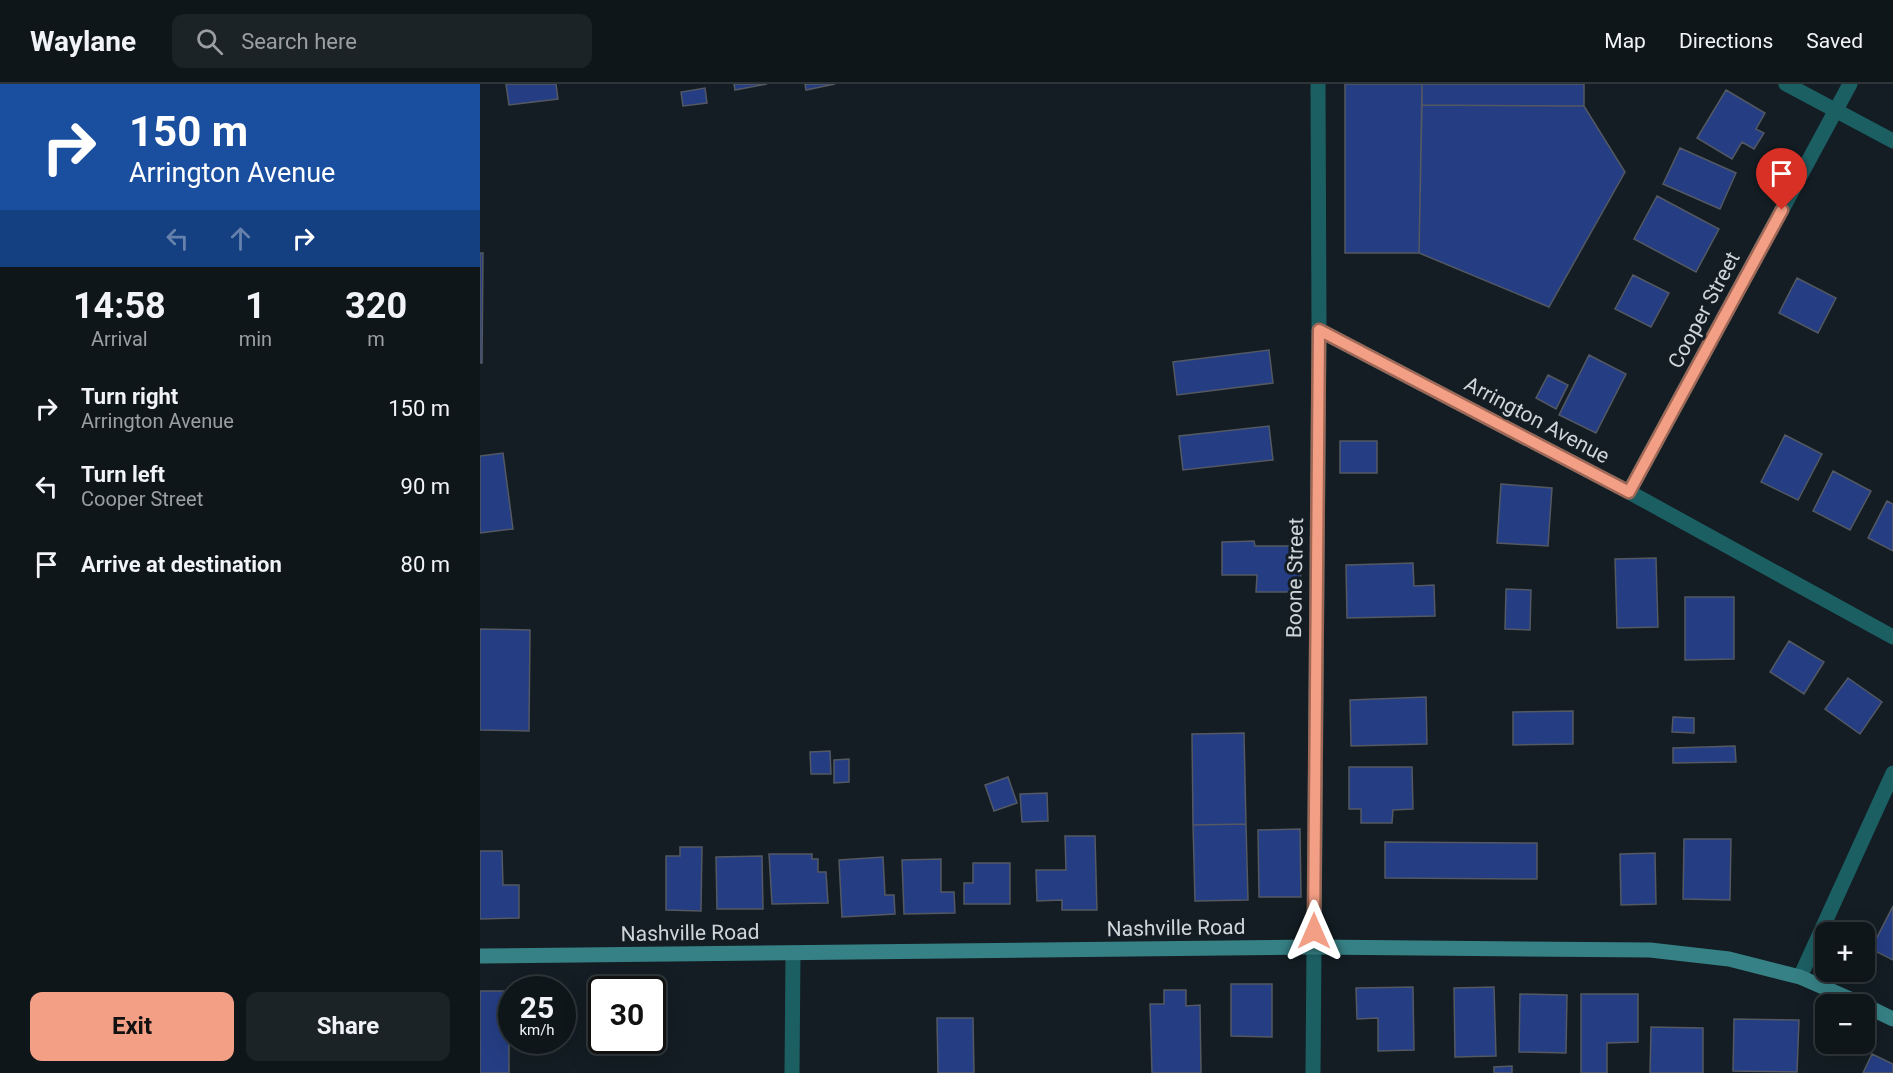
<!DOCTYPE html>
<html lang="en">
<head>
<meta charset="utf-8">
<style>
  body { margin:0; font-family:Roboto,sans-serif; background:#1c2327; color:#f1f3f6; height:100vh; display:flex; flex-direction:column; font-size:22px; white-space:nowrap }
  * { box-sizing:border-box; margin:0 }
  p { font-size:20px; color:#9b9fa2 }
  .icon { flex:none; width:33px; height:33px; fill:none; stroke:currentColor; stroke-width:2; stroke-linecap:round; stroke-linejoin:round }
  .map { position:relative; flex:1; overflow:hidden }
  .drawer { display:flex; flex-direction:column; background:#0e161a; width:480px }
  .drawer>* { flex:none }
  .guide { background:#1a4fa0; color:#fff; overflow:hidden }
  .tools { position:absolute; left:1335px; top:838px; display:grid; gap:12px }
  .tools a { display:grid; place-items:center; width:60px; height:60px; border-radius:12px; background:#0e161a; box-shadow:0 6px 24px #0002,0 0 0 2px #2e3539; font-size:30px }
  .speed { position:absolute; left:18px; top:892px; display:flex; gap:12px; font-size:30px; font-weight:700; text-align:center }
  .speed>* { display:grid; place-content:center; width:78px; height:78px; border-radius:50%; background:#0e161a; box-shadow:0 6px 24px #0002,0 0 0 2px #2e3539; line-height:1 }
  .speed small { font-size:15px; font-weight:400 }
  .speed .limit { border:3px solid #111; border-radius:9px; background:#fff; color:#111 }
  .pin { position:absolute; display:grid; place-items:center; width:51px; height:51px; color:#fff; margin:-62px -26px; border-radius:50% 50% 50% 0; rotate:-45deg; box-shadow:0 0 6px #0007 }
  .pin .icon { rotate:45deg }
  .me { position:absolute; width:66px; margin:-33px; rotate:0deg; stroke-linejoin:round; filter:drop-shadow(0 0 4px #0008) }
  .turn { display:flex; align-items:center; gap:21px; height:126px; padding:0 30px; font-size:27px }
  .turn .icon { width:78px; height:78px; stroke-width:2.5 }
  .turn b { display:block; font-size:42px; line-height:51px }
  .lanes { display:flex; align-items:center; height:57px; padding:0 30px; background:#0003; justify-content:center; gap:30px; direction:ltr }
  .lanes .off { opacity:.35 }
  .eta { display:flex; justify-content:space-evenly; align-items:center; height:102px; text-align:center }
  .eta b { font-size:36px; font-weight:700; line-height:42px }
  .button { display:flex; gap:12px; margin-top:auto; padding:12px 30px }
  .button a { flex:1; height:69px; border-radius:12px; background:#f39f85; color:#111; font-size:24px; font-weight:700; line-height:69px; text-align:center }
  .button a+a { background:#1c2327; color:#f1f3f6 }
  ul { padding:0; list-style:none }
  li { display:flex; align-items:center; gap:18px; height:78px; padding:0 30px }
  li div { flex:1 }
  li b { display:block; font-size:22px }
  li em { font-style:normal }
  header { display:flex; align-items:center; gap:36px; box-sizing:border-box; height:84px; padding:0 30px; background:#0e161a; border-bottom:2px solid #2e3539 }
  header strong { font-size:28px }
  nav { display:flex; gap:33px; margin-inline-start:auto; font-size:21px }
  .search { width:420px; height:54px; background:#1c2327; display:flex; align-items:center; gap:15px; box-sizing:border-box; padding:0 21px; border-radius:12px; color:#9b9fa2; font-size:22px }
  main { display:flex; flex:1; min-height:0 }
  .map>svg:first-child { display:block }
</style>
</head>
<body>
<header>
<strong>Waylane</strong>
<div class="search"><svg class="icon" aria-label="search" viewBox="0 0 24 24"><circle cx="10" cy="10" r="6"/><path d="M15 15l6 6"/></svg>Search here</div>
<nav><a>Map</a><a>Directions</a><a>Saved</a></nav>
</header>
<main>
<section class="drawer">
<div class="guide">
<div class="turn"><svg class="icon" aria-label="right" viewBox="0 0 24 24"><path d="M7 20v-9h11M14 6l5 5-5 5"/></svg><div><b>150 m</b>Arrington Avenue</div></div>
<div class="lanes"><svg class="icon off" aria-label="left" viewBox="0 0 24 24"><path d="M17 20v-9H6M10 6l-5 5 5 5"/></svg><svg class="icon off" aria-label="ahead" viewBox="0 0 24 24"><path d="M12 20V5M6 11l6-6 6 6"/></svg><svg class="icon" aria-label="right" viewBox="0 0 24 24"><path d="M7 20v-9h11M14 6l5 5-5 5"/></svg></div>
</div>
<div class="eta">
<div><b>14:58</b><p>Arrival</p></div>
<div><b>1</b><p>min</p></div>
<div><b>320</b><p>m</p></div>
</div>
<ul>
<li><svg class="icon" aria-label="right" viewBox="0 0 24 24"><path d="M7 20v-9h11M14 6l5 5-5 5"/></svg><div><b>Turn right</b><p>Arrington Avenue</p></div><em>150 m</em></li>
<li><svg class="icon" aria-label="left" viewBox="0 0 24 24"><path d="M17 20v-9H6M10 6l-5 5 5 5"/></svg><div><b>Turn left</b><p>Cooper Street</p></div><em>90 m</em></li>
<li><svg class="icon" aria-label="arrive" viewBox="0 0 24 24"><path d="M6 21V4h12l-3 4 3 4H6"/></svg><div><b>Arrive at destination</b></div><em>80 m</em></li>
</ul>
<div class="button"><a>Exit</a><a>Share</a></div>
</section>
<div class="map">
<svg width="1413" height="989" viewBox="0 0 1413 989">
  <rect width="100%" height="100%" fill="#131d23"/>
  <path fill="#253e83" stroke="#535862" stroke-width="1.5" d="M26 0H76L78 15 29 21Z
    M254 0H287L255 6Z
    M325 0H355L326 6Z
    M865 0H942L939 169H865Z
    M942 0H1104V22L942 21Z
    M225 4 227 19 203 22 201 8Z
    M1246 6 1285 29 1276 45 1284 49 1274 65 1262 58 1252 75 1217 54Z
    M942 21 1104 22 1145 88 1069 223 939 169Z
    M1200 64 1256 89 1240 125 1183 100Z
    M1177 112 1239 145 1216 188 1154 155Z
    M0 169H3L2 279H0Z
    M1153 191 1189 209 1171 243 1135 225Z
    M1317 194 1356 214 1338 249 1299 229Z
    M789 266 793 299 697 311 693 278Z
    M1109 271 1146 290 1116 349 1079 331Z
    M1068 291 1088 301 1076 325 1056 314Z
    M789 342 793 376 703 386 699 352Z
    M1305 351 1342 370 1318 416 1281 398Z
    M860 357H897V389H860Z
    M23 369 33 445 0 449V372Z
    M1353 387 1391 407 1370 446 1333 427Z
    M1021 400 1072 404 1068 462 1017 459Z
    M1407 417 1413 420V467L1388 454Z
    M774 457 775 462H820L821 508H776L777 491H742V458Z
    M1176 474 1178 543 1137 544 1135 475Z
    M933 479 934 502 954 501 955 532 867 534 866 481Z
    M1026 505 1051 506 1050 546 1025 545Z
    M1205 513H1254V575L1205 576Z
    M0 545 50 546 49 647 0 646Z
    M1309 557 1344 578 1324 610 1290 588Z
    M1368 594 1402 618 1380 650 1345 625Z
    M946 613 947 660 871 662 870 616Z
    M1093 627V660L1033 661V628Z
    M1193 633 1214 634V649L1192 648Z
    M764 649 766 740 713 741 712 650Z
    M1255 662 1256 678 1193 679V664Z
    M350 667 351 690H331L330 668Z
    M369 675V698L354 699V676Z
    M869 683H932L933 725 913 726 912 739H881V725H869Z
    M528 693 537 719 514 727 505 701Z
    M567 709 568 737 542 738 540 710Z
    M766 740 768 816 715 817 713 741Z
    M820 745 821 813H779L778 746Z
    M585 752H615L617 826H582V816L557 817 556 786H586Z
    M1204 755H1251L1250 816 1203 815Z
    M905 758 1057 759V795L905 794Z
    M200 763H222L221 827 186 826V772H200Z
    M0 767H22L23 801H39V834L0 835Z
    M1175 769 1176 820 1141 821 1140 770Z
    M289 770H332V775H338V788H346L348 819 292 820Z
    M282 772 283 825H237L236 773Z
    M403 773 405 811H414L415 830 362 833 359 776Z
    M461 775V808H474L475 829 424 830 422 776Z
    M493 779H530V820H484V799H493Z
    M1413 822V876L1391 865Z
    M751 900H792V953L751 952Z
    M933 903 934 966 898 967V934L877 935 876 904Z
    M1014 903 1016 972 975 973 974 904Z
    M684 906H706V922L720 921 721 989H672L670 920H684Z
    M0 907H29V989H0Z
    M1040 910 1087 911 1086 969 1039 968Z
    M1101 910H1158V958L1127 959V989H1101Z
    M457 934H493L494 989H458Z
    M1254 935 1319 936 1317 988 1253 987Z
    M1171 943 1223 944V989H1170Z
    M1392 970 1413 980V989H1383Z
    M1032 982V989H1014V983Z"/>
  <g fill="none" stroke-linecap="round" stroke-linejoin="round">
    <path stroke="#1c5f63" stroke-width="15" d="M312 989 313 869"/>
    <path stroke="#1c5f63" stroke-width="15" d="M1306 0 1413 57
      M839 246 1149 408 1413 553
      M1149 408 1370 0
      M1320 893 1413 689
      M833 989 839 246 838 0"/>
    <path stroke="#368185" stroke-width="15" d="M0 872 833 863 1170 866 1249 875 1320 893 1384 921
      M1384 921 1413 935"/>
  </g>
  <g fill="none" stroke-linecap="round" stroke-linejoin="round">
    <defs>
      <path id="route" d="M834 847 839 246 1149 408 1302 126"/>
    </defs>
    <use href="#route" stroke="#9e6756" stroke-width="15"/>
    <use href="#route" stroke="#f39f85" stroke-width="10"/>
  </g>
  <g text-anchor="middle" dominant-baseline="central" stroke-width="6" stroke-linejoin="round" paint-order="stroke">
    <g font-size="21" fill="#cfd5d9" stroke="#131d23">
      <text transform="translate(1224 226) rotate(-62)">Cooper Street</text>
      <text transform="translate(1057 336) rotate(28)">Arrington Avenue</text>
      <text transform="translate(815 494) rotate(-89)">Boone Street</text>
      <text transform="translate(696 844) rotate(-1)">Nashville Road</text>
      <text transform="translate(210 849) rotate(-1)">Nashville Road</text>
    </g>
  </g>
</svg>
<div class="tools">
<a>+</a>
<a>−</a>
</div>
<div class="speed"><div>25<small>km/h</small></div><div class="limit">30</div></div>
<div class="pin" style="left:1302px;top:126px;background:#d93025"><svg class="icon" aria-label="arrive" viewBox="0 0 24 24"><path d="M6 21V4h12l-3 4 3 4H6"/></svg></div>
<svg class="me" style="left:834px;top:847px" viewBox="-20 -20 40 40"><path d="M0-17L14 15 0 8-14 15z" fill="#f39f85" stroke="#fff" stroke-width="4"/></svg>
</div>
</main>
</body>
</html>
